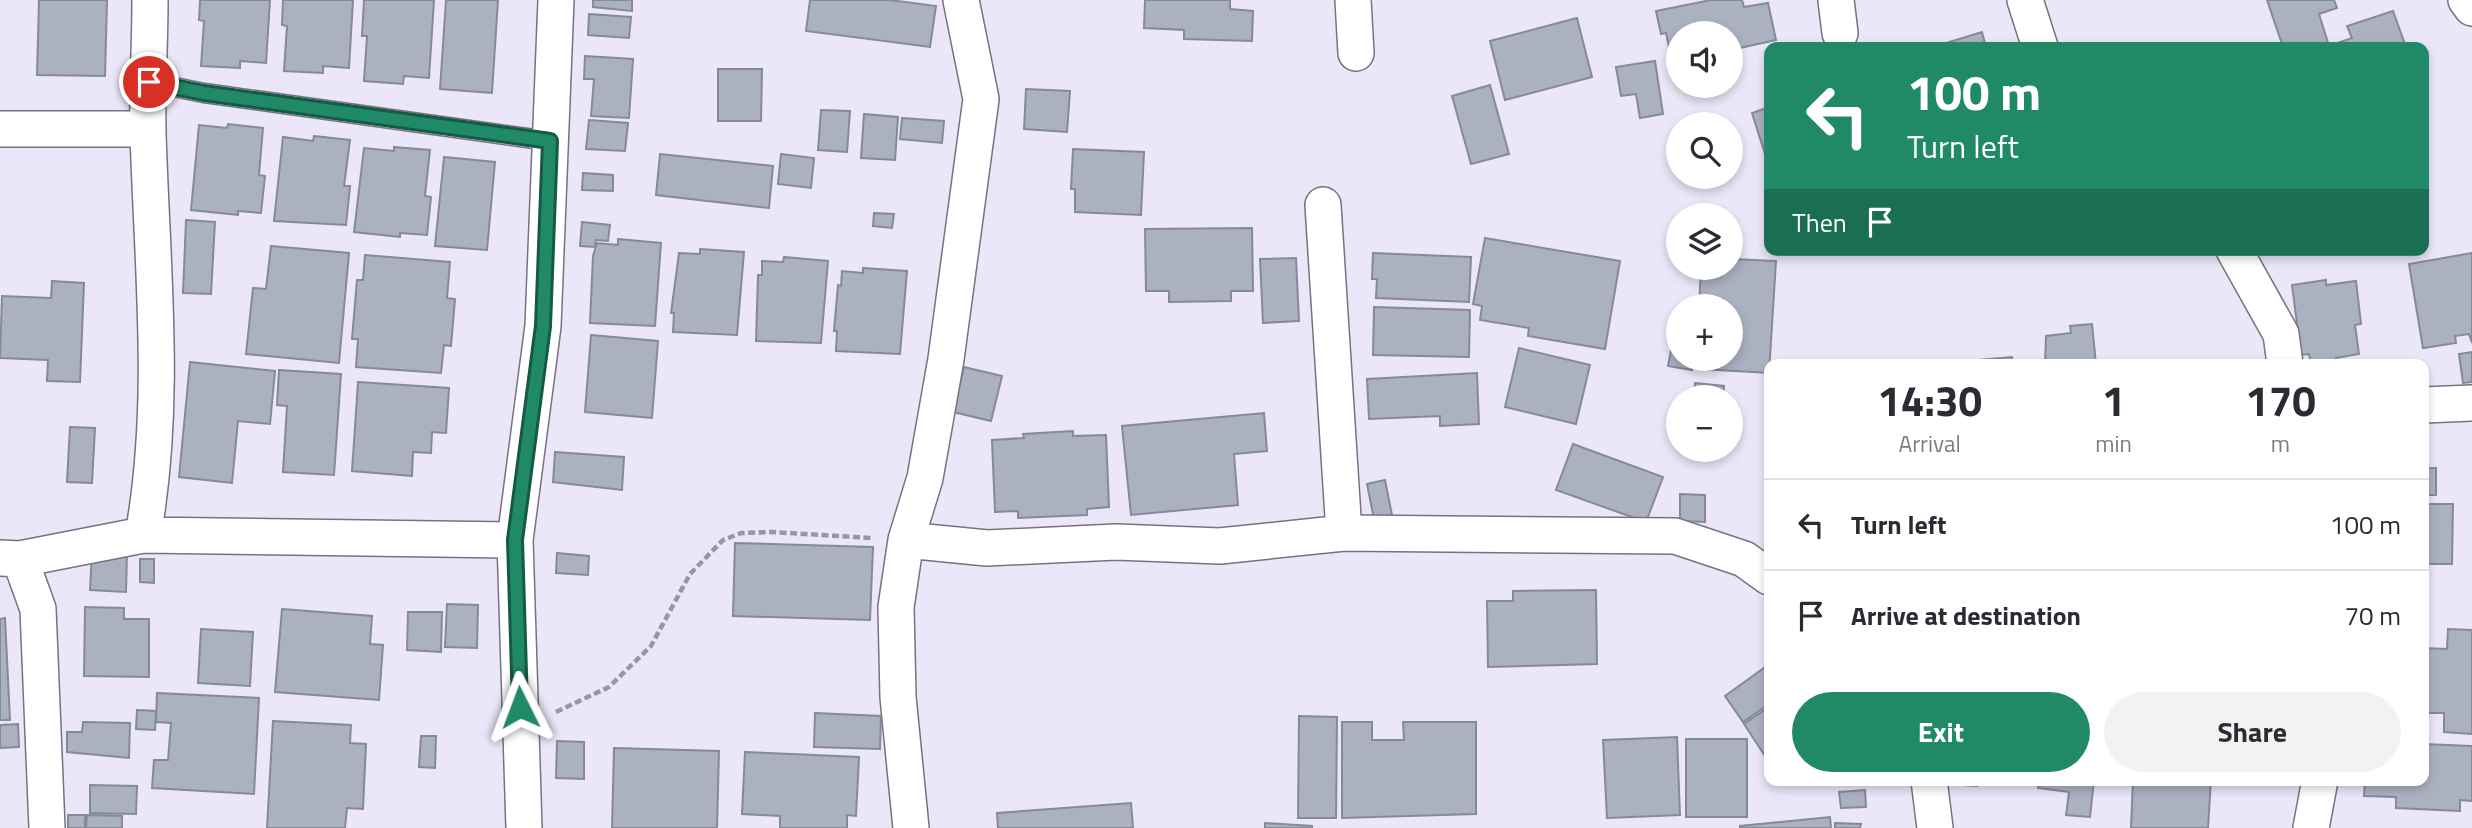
<!DOCTYPE html>
<html lang="en">
<head>
<meta charset="utf-8">
<style>
  body { margin:0; font-family:"Titillium Web",sans-serif; background:#f2f2f3; color:#2b2b33; height:100vh; display:flex; flex-direction:column; font-size:26px; white-space:nowrap }
  * { box-sizing:border-box; margin:0 }
  p { font-size:23px; color:#7c7c81 }
  .icon { flex:none; width:38px; height:38px; fill:none; stroke:currentColor; stroke-width:2; stroke-linecap:round; stroke-linejoin:round }
  .map { position:relative; flex:1; overflow:hidden }
  .side { position:absolute; left:1764px; top:359px; width:665px; height:427px; display:flex; flex-direction:column; background:#fff; border-radius:14px; box-shadow:0 4px 10px #0003 }
  .side>* { flex:none }
  .guide { position:absolute; left:1764px; top:42px; width:665px; height:214px; border-radius:14px; box-shadow:0 4px 10px #0003; background:#208a68; color:#fff; overflow:hidden }
  .buttons { position:absolute; left:1666px; top:21px; display:grid; gap:14px }
  .buttons a { display:grid; place-items:center; width:77px; height:77px; border-radius:50%; background:#fff; box-shadow:0 4px 10px #0003; font-size:35px }
  .pin { position:absolute; display:grid; place-items:center; width:60px; height:60px; color:#fff; margin:-30px; border:4px solid #fff; border-radius:50%; box-shadow:0 2px 7px #0007 }
  .me { position:absolute; width:77px; margin:-38px; rotate:357deg; stroke-linejoin:round; filter:drop-shadow(0 0 5px #0008) }
  .turn { display:flex; align-items:center; gap:24px; height:147px; padding:0 28px; font-size:32px }
  .turn .icon { width:91px; height:91px; stroke-width:2.5 }
  .turn b { display:block; font-size:49px; line-height:60px }
  .then { display:flex; align-items:center; height:66px; padding:0 28px; background:#0003; gap:14px; font-size:26px }
  .eta { display:flex; justify-content:space-evenly; align-items:center; height:119px; text-align:center }
  .eta b { font-size:42px; font-weight:700; line-height:49px }
  .button { display:flex; gap:14px; margin-top:auto; padding:14px 28px }
  .button a { flex:1; height:80px; border-radius:42px; background:#208a68; color:#fff; font-size:28px; font-weight:700; line-height:80px; text-align:center }
  .button a+a { background:#f2f2f3; color:#2b2b33 }
  ul { padding:0; list-style:none }
  li { display:flex; align-items:center; gap:21px; height:91px; padding:0 28px; border-top:2px solid #e1e1e2 }
  li div { flex:1 }
  li b { display:block; font-size:26px }
  li em { font-style:normal }
  .map>svg:first-child { display:block }
</style>
</head>
<body>
<div class="map">
<svg width="2472" height="828" viewBox="0 0 2472 828">
  <rect width="100%" height="100%" fill="#ebe6f8"/>
  <path fill="#acb1c2" stroke="#858a9b" stroke-width="2" d="M39 0H107L105 76 37 75Z
    M200 0H270L266 63 240 61V68L201 66 204 21 199 20Z
    M283 0H353L349 68 323 66V73L284 71 287 26 282 25Z
    M364 0H434L429 78 404 76 403 84 364 81 367 36H362Z
    M446 0H498L492 93 440 89Z
    M593 0H632V11L593 7Z
    M810 0H890L936 6 930 47 806 31Z
    M1145 0H1230V9L1253 11 1252 41 1184 39V30L1144 28Z
    M1711 0H1742L1744 7 1768 3 1776 40 1731 50V33H1678V61L1672 62 1666 33 1661 34 1656 11Z
    M2267 0H2334L2337 8 2319 14 2329 46 2352 38 2347 26 2393 11 2406 47H2283Z
    M589 14 631 17 629 38 588 35Z
    M1577 18 1592 77 1505 100 1490 41Z
    M1982 32 1986 47H1933Z
    M585 56 633 59 629 118 591 116 594 79H584Z
    M1655 61 1663 114 1640 118 1636 94 1621 96 1616 67Z
    M718 69H762L761 121H718Z
    M1490 85 1509 154 1471 164 1452 96Z
    M1026 89 1070 91 1067 132 1024 129Z
    M1769 107V156L1766 157 1752 113Z
    M821 110 850 111 847 152 818 150Z
    M864 114 898 117 895 160 861 158Z
    M902 118 944 121 942 143 900 139Z
    M589 120 628 123 625 151 586 149Z
    M228 124 263 128 259 175 265 176 261 213 238 211V215L191 210 199 125 227 128Z
    M314 136 350 140 344 186H350L346 225 274 221 283 137 313 141Z
    M394 147 430 150 425 196 431 197 427 235 400 233V237L354 232 364 148 394 151Z
    M1073 149 1144 152 1141 215 1075 212V189H1071Z
    M660 154 773 166 769 208 656 195Z
    M781 154 814 158 811 188 778 184Z
    M444 157 495 162 487 250 435 246Z
    M583 173 613 175V191L582 190Z
    M874 213 894 214 892 228 873 226Z
    M186 220 215 222 211 294 183 293Z
    M582 222 610 225 608 241 596 240 595 247 580 246Z
    M1252 228 1253 291H1231V301L1169 302V291H1146L1145 229Z
    M1485 238 1620 261 1605 349 1528 336 1529 328 1480 320 1482 306 1473 304Z
    M618 239 661 243 655 326 590 323 593 256 597 243 618 245Z
    M271 246 349 253 339 363 246 354 253 288 266 289Z
    M700 249 744 252 737 335 673 332 674 313H671L679 253 700 254Z
    M1373 253 1471 257 1469 302 1376 298 1377 279H1372Z
    M2472 253V343L2469 334 2455 336 2456 343 2423 348 2409 264Z
    M365 255 450 262 447 298 455 299 451 346 444 345 441 373 356 367 358 339H352L357 280H363Z
    M784 257 828 261 821 343 756 341 758 275H762V261L783 262Z
    M1296 258 1299 321 1263 323 1260 259Z
    M1731 259 1776 261 1769 373 1701 369 1702 359H1731V306H1699L1701 268H1731Z
    M863 268 907 271 900 354 836 351 837 331H834L838 285 841 286 842 271 863 273Z
    M2326 280V285L2356 281 2361 324 2355 325 2359 354 2336 358 2337 364H2311L2309 354 2301 355 2292 285Z
    M52 281 84 283 80 382 47 381 48 360 0 358 2 296 51 298Z
    M1374 307 1470 310 1469 357 1373 355Z
    M2092 324 2096 364H2045L2046 336 2071 333 2070 326Z
    M591 335 658 341 652 418 585 412Z
    M1673 340 1678 341V359H1693L1692 370 1668 366Z
    M1519 348 1590 365 1576 424 1505 407Z
    M2472 352V382L2463 383 2459 354Z
    M2012 357 2013 364H1967V361Z
    M190 362 275 371 270 424 238 421 232 483 179 477Z
    M964 367 1002 376 991 421 953 412Z
    M279 370 341 374 334 475 283 472 287 406 277 405Z
    M1477 373 1479 424 1440 426V416L1369 419 1367 379Z
    M358 382 449 388 446 433 432 432 431 453 413 452 412 476 352 471Z
    M1695 383 1724 386 1723 397H1694Z
    M1264 413 1267 451 1234 454 1238 505 1131 515 1122 426Z
    M70 427 95 428 92 483 67 482Z
    M1073 431V436L1106 435 1109 507 1087 509V515L1018 518V511L995 512 992 440 1024 438 1023 434Z
    M1573 444 1663 477 1646 522 1556 490Z
    M555 452 624 457 622 490 553 482Z
    M2424 468H2436V495H2424Z
    M1385 480 1392 515 1374 519 1367 484Z
    M1680 494 1705 495V522L1680 521Z
    M2424 504H2453L2452 564H2424Z
    M735 543 873 547 870 620 733 616Z
    M92 552 127 553 126 592 90 590Z
    M557 553 589 556 588 575 556 573Z
    M140 559H154V583L140 582Z
    M1596 590 1597 664 1488 667 1487 601H1513V591Z
    M447 604 478 605 477 648 445 647Z
    M85 607 124 608V619H149V677L84 676Z
    M282 609 372 616 370 644 383 645 379 700 275 692Z
    M408 612H442L441 652 407 650Z
    M5 618 10 720H0V619Z
    M201 629 253 632 250 686 198 683Z
    M2448 629 2472 630V734L2444 732V713H2424L2425 648 2447 649Z
    M1764 668 1769 675V704L1743 722 1725 696Z
    M157 693 259 698 254 794 152 788 154 760H168L171 723 156 722Z
    M1769 707V762L1744 724Z
    M137 710 156 711 155 730 136 729Z
    M815 713 881 716 880 749 814 747Z
    M1299 716 1337 717 1336 818H1298Z
    M273 721 351 725 350 743 366 744 363 809 347 808 345 828H267Z
    M83 722 130 723 129 758 67 752V732H82Z
    M1342 722H1372V740H1404L1403 722H1476V814L1342 818Z
    M18 724 19 747 0 748V725Z
    M421 736H436L435 768 419 767Z
    M1677 737 1680 815 1607 818 1603 740Z
    M1686 739H1747V817H1686Z
    M557 741 584 742V779L556 778Z
    M2424 744 2472 746V801L2460 800V811L2396 808V797L2364 796 2365 780H2424Z
    M614 748 719 751 717 828H612Z
    M745 752 859 757 856 816 847 815V828H780V816L742 814Z
    M1947 780H1977V786L1947 784Z
    M2039 780H2094L2090 817 2066 815 2069 792 2038 788Z
    M2133 780H2211L2208 828H2131Z
    M90 785 137 786 136 814 90 813Z
    M1865 790 1866 807 1841 808 1839 792Z
    M1131 803 1133 828H998L997 813Z
    M68 815H85V828H68Z
    M87 815 122 816V828H86Z
    M1830 817 1831 828H1740V826Z
    M1265 823 1312 826V828H1265Z
    M1835 823 1861 824 1860 828H1835Z"/>
  <g fill="none" stroke-linecap="round" stroke-linejoin="round">
    <defs>
      <path id="lane" d="M149 82 204 93 549 141"/>
      <path id="street" d="M1353 0 1356 53
        M1836 0 1840 33
        M2025 0 2040 47
        M2466 0 2472 8
        M0 129H148
        M1323 205 1344 533
        M2234 250 2281 334 2285 364
        M2424 405 2472 403
        M143 535C167 402 152 267 148 133 147 89 150 44 150 0
        M906 540 987 548 1116 542 1220 546 1344 533 1675 536 1744 559 1769 577
        M0 558 20 559 143 535 515 540
        M20 559 38 609 47 828
        M1929 780 1935 828
        M524 828 515 540 543 326 556 0
        M911 828 898 697 896 607 906 540 925 478 946 359 981 99 961 0
        M2311 828 2320 780"/>
    </defs>
    <use href="#lane" stroke="#777282" stroke-width="21"/>
    <use href="#street" stroke="#777282" stroke-width="38"/>
    <path stroke="#9995a2" stroke-width="4.5" stroke-dasharray="7 3.5" stroke-linecap="butt" d="M556 712 609 687 651 646 690 574 723 540 741 533 772 532 871 538"/>
    <use href="#lane" stroke="#fff" stroke-width="18"/>
    <use href="#street" stroke="#fff" stroke-width="35"/>
  </g>
  <g fill="none" stroke-linecap="round" stroke-linejoin="round">
    <defs>
      <path id="route" d="M149 82 204 93 550 141 543 326 515 540 520 707"/>
    </defs>
    <use href="#route" stroke="#155a44" stroke-width="18"/>
    <use href="#route" stroke="#208a68" stroke-width="12"/>
  </g>
</svg>
<div class="buttons">
<a><svg class="icon" aria-label="sound" viewBox="0 0 24 24"><path d="M4 9h4l5-4v14l-5-4H4zM17 9q2 3 0 6"/></svg></a>
<a><svg class="icon" aria-label="search" viewBox="0 0 24 24"><circle cx="10" cy="10" r="6"/><path d="M15 15l6 6"/></svg></a>
<a><svg class="icon" aria-label="layers" viewBox="0 0 24 24"><path d="M12 4l9 5-9 5-9-5zM3 14l9 5 9-5"/></svg></a>
<a>+</a>
<a>−</a>
</div>
<div class="pin" style="left:149px;top:82px;background:#d93025"><svg class="icon" aria-label="arrive" viewBox="0 0 24 24"><path d="M6 21V4h12l-3 4 3 4H6"/></svg></div>
<svg class="me" style="left:520px;top:707px" viewBox="-20 -20 40 40"><path d="M0-17L14 15 0 8-14 15z" fill="#208a68" stroke="#fff" stroke-width="4"/></svg>
<div class="guide">
<div class="turn"><svg class="icon" aria-label="left" viewBox="0 0 24 24"><path d="M17 20v-9H6M10 6l-5 5 5 5"/></svg><div><b>100 m</b>Turn left</div></div>
<div class="then">Then<svg class="icon" aria-label="arrive" viewBox="0 0 24 24"><path d="M6 21V4h12l-3 4 3 4H6"/></svg></div>
</div>
<section class="side">
<div class="eta">
<div><b>14:30</b><p>Arrival</p></div>
<div><b>1</b><p>min</p></div>
<div><b>170</b><p>m</p></div>
</div>
<ul>
<li><svg class="icon" aria-label="left" viewBox="0 0 24 24"><path d="M17 20v-9H6M10 6l-5 5 5 5"/></svg><div><b>Turn left</b></div><em>100 m</em></li>
<li><svg class="icon" aria-label="arrive" viewBox="0 0 24 24"><path d="M6 21V4h12l-3 4 3 4H6"/></svg><div><b>Arrive at destination</b></div><em>70 m</em></li>
</ul>
<div class="button"><a>Exit</a><a>Share</a></div>
</section>
</div>
</body>
</html>
